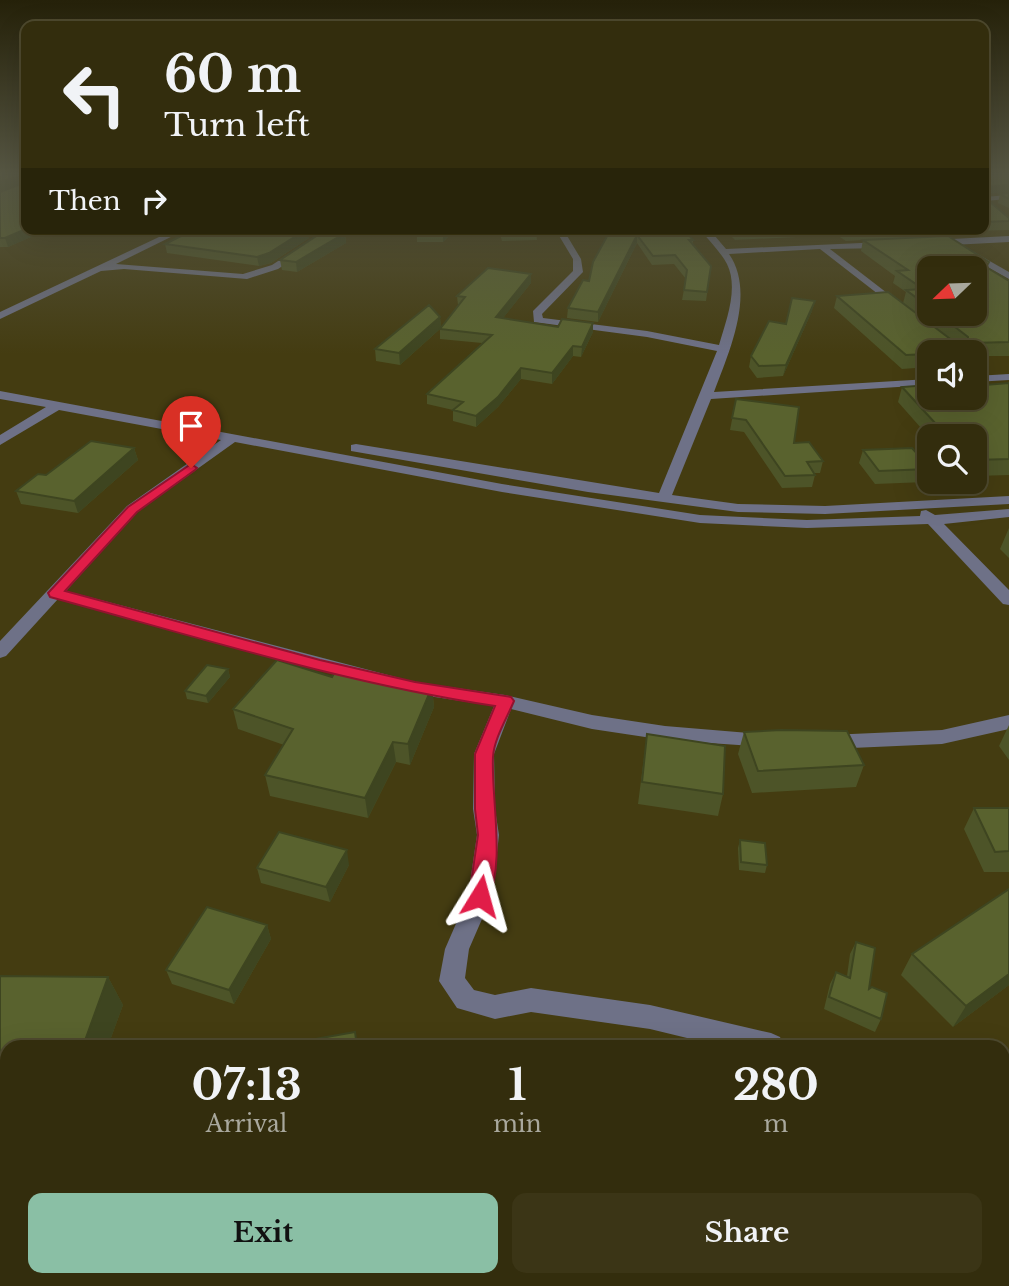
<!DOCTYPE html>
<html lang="en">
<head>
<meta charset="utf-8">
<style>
  body { margin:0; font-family:"Libre Baskerville",serif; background:#3b3516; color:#f1f3f6; height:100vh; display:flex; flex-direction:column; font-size:26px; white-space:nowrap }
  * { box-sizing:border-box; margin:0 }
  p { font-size:23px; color:#a9a89d }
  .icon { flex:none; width:38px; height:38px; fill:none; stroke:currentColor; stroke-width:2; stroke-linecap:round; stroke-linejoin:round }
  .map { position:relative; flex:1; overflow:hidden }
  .drawer { position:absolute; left:0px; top:1040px; width:1010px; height:247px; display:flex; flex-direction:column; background:#332d0d; border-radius:21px 21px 0 0; box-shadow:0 7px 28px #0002,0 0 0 2px #4e492e }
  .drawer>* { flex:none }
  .hud { position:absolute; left:21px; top:21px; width:968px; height:214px; border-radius:14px; box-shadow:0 7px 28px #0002,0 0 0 2px #4e492e; background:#332d0d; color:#f1f3f6; overflow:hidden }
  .needle { width:46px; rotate:247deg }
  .controls { position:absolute; left:917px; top:256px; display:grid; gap:14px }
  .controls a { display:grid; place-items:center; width:70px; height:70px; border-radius:14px; background:#332d0d; box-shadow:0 7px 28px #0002,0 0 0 2px #4e492e; font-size:35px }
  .pin { position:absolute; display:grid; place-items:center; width:60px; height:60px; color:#fff; margin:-72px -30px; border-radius:50% 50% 50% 0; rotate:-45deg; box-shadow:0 0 7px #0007 }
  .pin .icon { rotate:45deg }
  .me { position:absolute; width:77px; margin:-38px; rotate:8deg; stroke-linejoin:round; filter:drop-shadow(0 0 5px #0008) }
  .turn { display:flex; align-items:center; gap:24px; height:147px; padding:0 28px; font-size:32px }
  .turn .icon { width:91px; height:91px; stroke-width:2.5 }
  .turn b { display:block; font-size:49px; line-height:60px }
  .then { display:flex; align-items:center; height:66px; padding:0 28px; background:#0003; gap:14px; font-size:26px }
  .eta { display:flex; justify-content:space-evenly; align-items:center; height:119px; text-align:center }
  .eta b { font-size:42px; font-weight:800; line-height:49px }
  .primary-button { display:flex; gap:14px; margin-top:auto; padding:14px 28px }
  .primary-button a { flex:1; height:80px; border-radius:14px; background:#8abfa5; color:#111; font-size:28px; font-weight:800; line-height:80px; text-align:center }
  .primary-button a+a { background:#3b3516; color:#f1f3f6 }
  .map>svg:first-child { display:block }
</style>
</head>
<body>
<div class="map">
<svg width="1009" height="1286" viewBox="0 0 1009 1286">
  <rect width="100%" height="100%" fill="#443c11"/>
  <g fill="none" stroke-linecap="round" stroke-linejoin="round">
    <path fill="#6e7187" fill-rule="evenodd" d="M1009 195V199L984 201V197Z
      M176 229H187L116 264 243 274 272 265 327 229H337L278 269 247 279 124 269 101 271 0 319V312Z
      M555 229H563L581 259 583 272 542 314 543 318 647 331 719 345C726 321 739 288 727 264 720 251 709 241 700 229H709L726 249 883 242 887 245 883 248 830 249 900 303 901 305 896 308 820 249 729 254C756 293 729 352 714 392L929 379V385L711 399 672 495 738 504 825 506 1009 496V504L825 514 738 512 588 492 351 451V445L356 444 659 493 717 351 647 337 534 322 533 311 573 271V259Z
      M1009 236V242L932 246 928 243 932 240Z
      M966 251H972L1009 272V279L966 255Z
      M1009 374V380L975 382V376Z
      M0 391 502 484 700 515 807 520 920 516 921 511 926 510 935 515 1009 509V517L944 524 1009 590V605L1003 604 928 524 807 528 700 523 502 492 235 442 137 512 66 591 415 682 505 695 592 715 665 726 773 735 776 740 773 745 766 747 665 740 592 729 511 709 494 754 495 809 499 835 492 896 469 949 465 978 474 990 495 995 531 988 650 1005 771 1033 780 1037 784 1046H720L650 1029 531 1012 495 1019 457 1008 439 981 445 949 468 896 477 835 473 809 474 754 494 706 415 694 58 599 6 656 0 658V641L127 506 221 440 59 410 0 445V435L46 407 0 399Z
      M1009 715V729L942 744 829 749 822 747 819 742 822 737 829 735 942 730Z
      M1003 1166 1009 1169V1201L1003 1198Z"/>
  </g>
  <path fill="#4d5428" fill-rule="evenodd" d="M0 174H26V229H49L8 247H0V192L25 183 0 191Z
    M1009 193V208L998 203 1000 194Z
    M984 197 1009 218V230L930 232 928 237 987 267 1009 281V356H975V352H929V367L902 369 834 308 837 296 903 303 906 292 893 283 895 276 861 251 863 240 846 241 837 235 735 240 724 229H984ZM929 268 975 313H929Z
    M420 229H456L443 242H417V234Z
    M483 229H536L537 240 502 241 499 231H483Z
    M611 229 693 240V245L711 266 706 301 682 300 686 279 674 264 652 265 637 243 598 322 567 318 568 308 589 281Z
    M345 233 346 243 297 272 282 270 280 260Z
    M309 238 271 263 259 266 167 253 165 244Z
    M531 283 503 318 593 332 581 357 573 356 552 384 521 379 498 407 476 427 453 421V410L427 404V394L482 343 440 339V329L400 365 376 361 375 349 440 317 441 328 458 305 457 296Z
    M812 311 783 376 757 378 749 367 751 356 786 324Z
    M1009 383V475L975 476V436H929V437L898 402 902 387 985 385Z
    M736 399 794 443 823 461 820 473H814L815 475 812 487 782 488 744 432 730 430Z
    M134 448 138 460 78 513 21 504 16 491 46 475Z
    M863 450 929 467V473L926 482 875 484 859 463Z
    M1009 528V558L1000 549Z
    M228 669 230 677 208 703 187 699 185 691Z
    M332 677 432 687 434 707 410 765 396 762 368 818 270 796 265 775 284 745 238 729 233 709Z
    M1009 725V760L999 746Z
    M744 732 864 765 856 787 752 793 738 754Z
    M647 734 723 794 718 816 638 804Z
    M974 808H1009V872H984L964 829Z
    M740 840 767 865 765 873 739 870 738 848Z
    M349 865 330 902 261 883 257 868Z
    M267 925 271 939 234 1004 172 984 166 970Z
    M856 942 869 989 881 1019 875 1032 824 1009 830 984 836 972 847 976 850 954Z
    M912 954 1009 985 953 1027 901 975Z
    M0 976 108 977 123 1005 108 1046H7V1160H0Z"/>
  <path fill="#3e4520" d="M23 175 25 183 0 191V182Z
    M1009 185V192L984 194V186Z
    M26 229H49L8 247 5 238Z
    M308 229 309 238 271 263 259 266 257 257Z
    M447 229H456L443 242V233Z
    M345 233 346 243 297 272 296 262Z
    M637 235V243L598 322V312Z
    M531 274V283L496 327V317Z
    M815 301 812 311 783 376 786 365Z
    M440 317 441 328 400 365 399 353Z
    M593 323V332L581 357 582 347Z
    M573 346V356L552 384V373Z
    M521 368V379L498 407 476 427V416Z
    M134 448 138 460 78 513 74 501Z
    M228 669 230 677 208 703 206 696Z
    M432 687 434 707 410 765 408 744Z
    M393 742 396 762 368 818 365 798Z
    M347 850 349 865 330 902 326 887Z
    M267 925 271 939 234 1004 229 990Z
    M1009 974V985L953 1027 966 1006Z
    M108 977 123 1005 108 1046H83Z"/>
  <path fill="#59622e" stroke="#3e4520" stroke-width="2" d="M0 174H26V229L5 238H0V192L26 182V177L23 175 0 182Z
    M984 174H1009V185L984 187Z
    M1009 193V199L1000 194Z
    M984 197 1009 218V221L984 222Z
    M195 229H307L269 253 257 257 165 244Z
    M420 229H447L443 233 417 234Z
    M501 229H536L537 231 501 232Z
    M611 229H684L693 240H689L711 266 707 292 684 290 687 270 675 255 653 256 637 235 598 312 568 308 583 280 589 281 593 262Z
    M734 229H776L736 231Z
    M843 229H912L848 232Z
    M324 231 345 233 296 262 280 260Z
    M948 236 989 262 986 267 1009 281V342L934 344 944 352H929V354L906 355 837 296 888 292 953 341 968 340V337L937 313H975V268H929V307L906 290 923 289 897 271 908 270 863 240Z
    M488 268 531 274 496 317 558 327 562 319 593 323 582 347 573 346 552 373 521 368 498 397 476 416 453 410 463 402 427 394 492 335 440 329 465 297 457 296Z
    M792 298 815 301 786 365 759 366 751 356 769 321 786 324Z
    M429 305 440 317 399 353 375 349Z
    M975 377 985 385 1009 383V459L975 460V436H947L902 387 929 385V397H975Z
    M736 399 799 407 794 443 809 442 823 461 807 462 815 475 785 476 746 420 732 418Z
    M91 441 134 448 74 501 16 491 38 474 46 475Z
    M912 448 929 467V469L879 471 863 450Z
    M277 660 332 677 335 672 432 687 408 744 393 742 365 798 265 775 293 729 233 709Z
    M207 665 228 669 206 696 185 691Z
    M781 730 847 731 864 765 758 771 744 732Z
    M647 734 725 746 723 794 642 782Z
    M974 808H1009V851L995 852Z
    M279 832 347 850 326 887 257 868Z
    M740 840 765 843 767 865 741 862Z
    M1009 889V974L966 1006 912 954Z
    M207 907 267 925 229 990 166 970Z
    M856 942 875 948 869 989 872 987 887 993 881 1019 829 997 836 972 850 978Z
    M0 976 108 977 83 1046H7V1135H0Z
    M355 1032 357 1046H276Z"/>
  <linearGradient id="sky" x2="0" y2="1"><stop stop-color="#252109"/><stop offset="0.49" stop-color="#565643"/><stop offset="1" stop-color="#565643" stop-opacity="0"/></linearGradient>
  <rect width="1009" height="354" fill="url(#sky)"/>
  <path fill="#e11d48" stroke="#92132f" stroke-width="2" d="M191 464 197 468 195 470 137 512 65 591 320 660 415 682 511 697 514 701C507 718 494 739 493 757 491 799 506 864 487 902L480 905 472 902 469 896 478 835 475 809V754L495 706C344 683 197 637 50 597L48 593 128 507Z"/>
</svg>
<div class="controls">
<a><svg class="needle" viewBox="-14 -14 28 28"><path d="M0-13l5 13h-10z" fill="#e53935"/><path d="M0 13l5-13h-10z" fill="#a9a89d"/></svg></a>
<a><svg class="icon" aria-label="sound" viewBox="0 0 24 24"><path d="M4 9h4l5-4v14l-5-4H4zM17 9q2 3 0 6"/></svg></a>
<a><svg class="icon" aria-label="search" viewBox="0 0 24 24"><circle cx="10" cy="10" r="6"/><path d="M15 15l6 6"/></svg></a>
</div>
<div class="pin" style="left:191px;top:468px;background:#d93025"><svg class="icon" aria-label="arrive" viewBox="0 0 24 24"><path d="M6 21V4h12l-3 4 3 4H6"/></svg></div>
<svg class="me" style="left:480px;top:896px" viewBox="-20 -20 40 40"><path d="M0-17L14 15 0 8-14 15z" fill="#e11d48" stroke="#fff" stroke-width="4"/></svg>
<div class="hud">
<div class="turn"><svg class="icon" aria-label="left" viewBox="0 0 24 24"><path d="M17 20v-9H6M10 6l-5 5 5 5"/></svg><div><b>60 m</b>Turn left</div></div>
<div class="then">Then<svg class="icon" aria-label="right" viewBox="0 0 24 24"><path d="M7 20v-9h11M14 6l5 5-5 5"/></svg></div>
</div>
<section class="drawer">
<div class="eta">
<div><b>07:13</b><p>Arrival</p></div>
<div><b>1</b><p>min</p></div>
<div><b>280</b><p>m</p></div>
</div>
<div class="primary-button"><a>Exit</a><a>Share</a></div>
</section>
</div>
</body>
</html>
